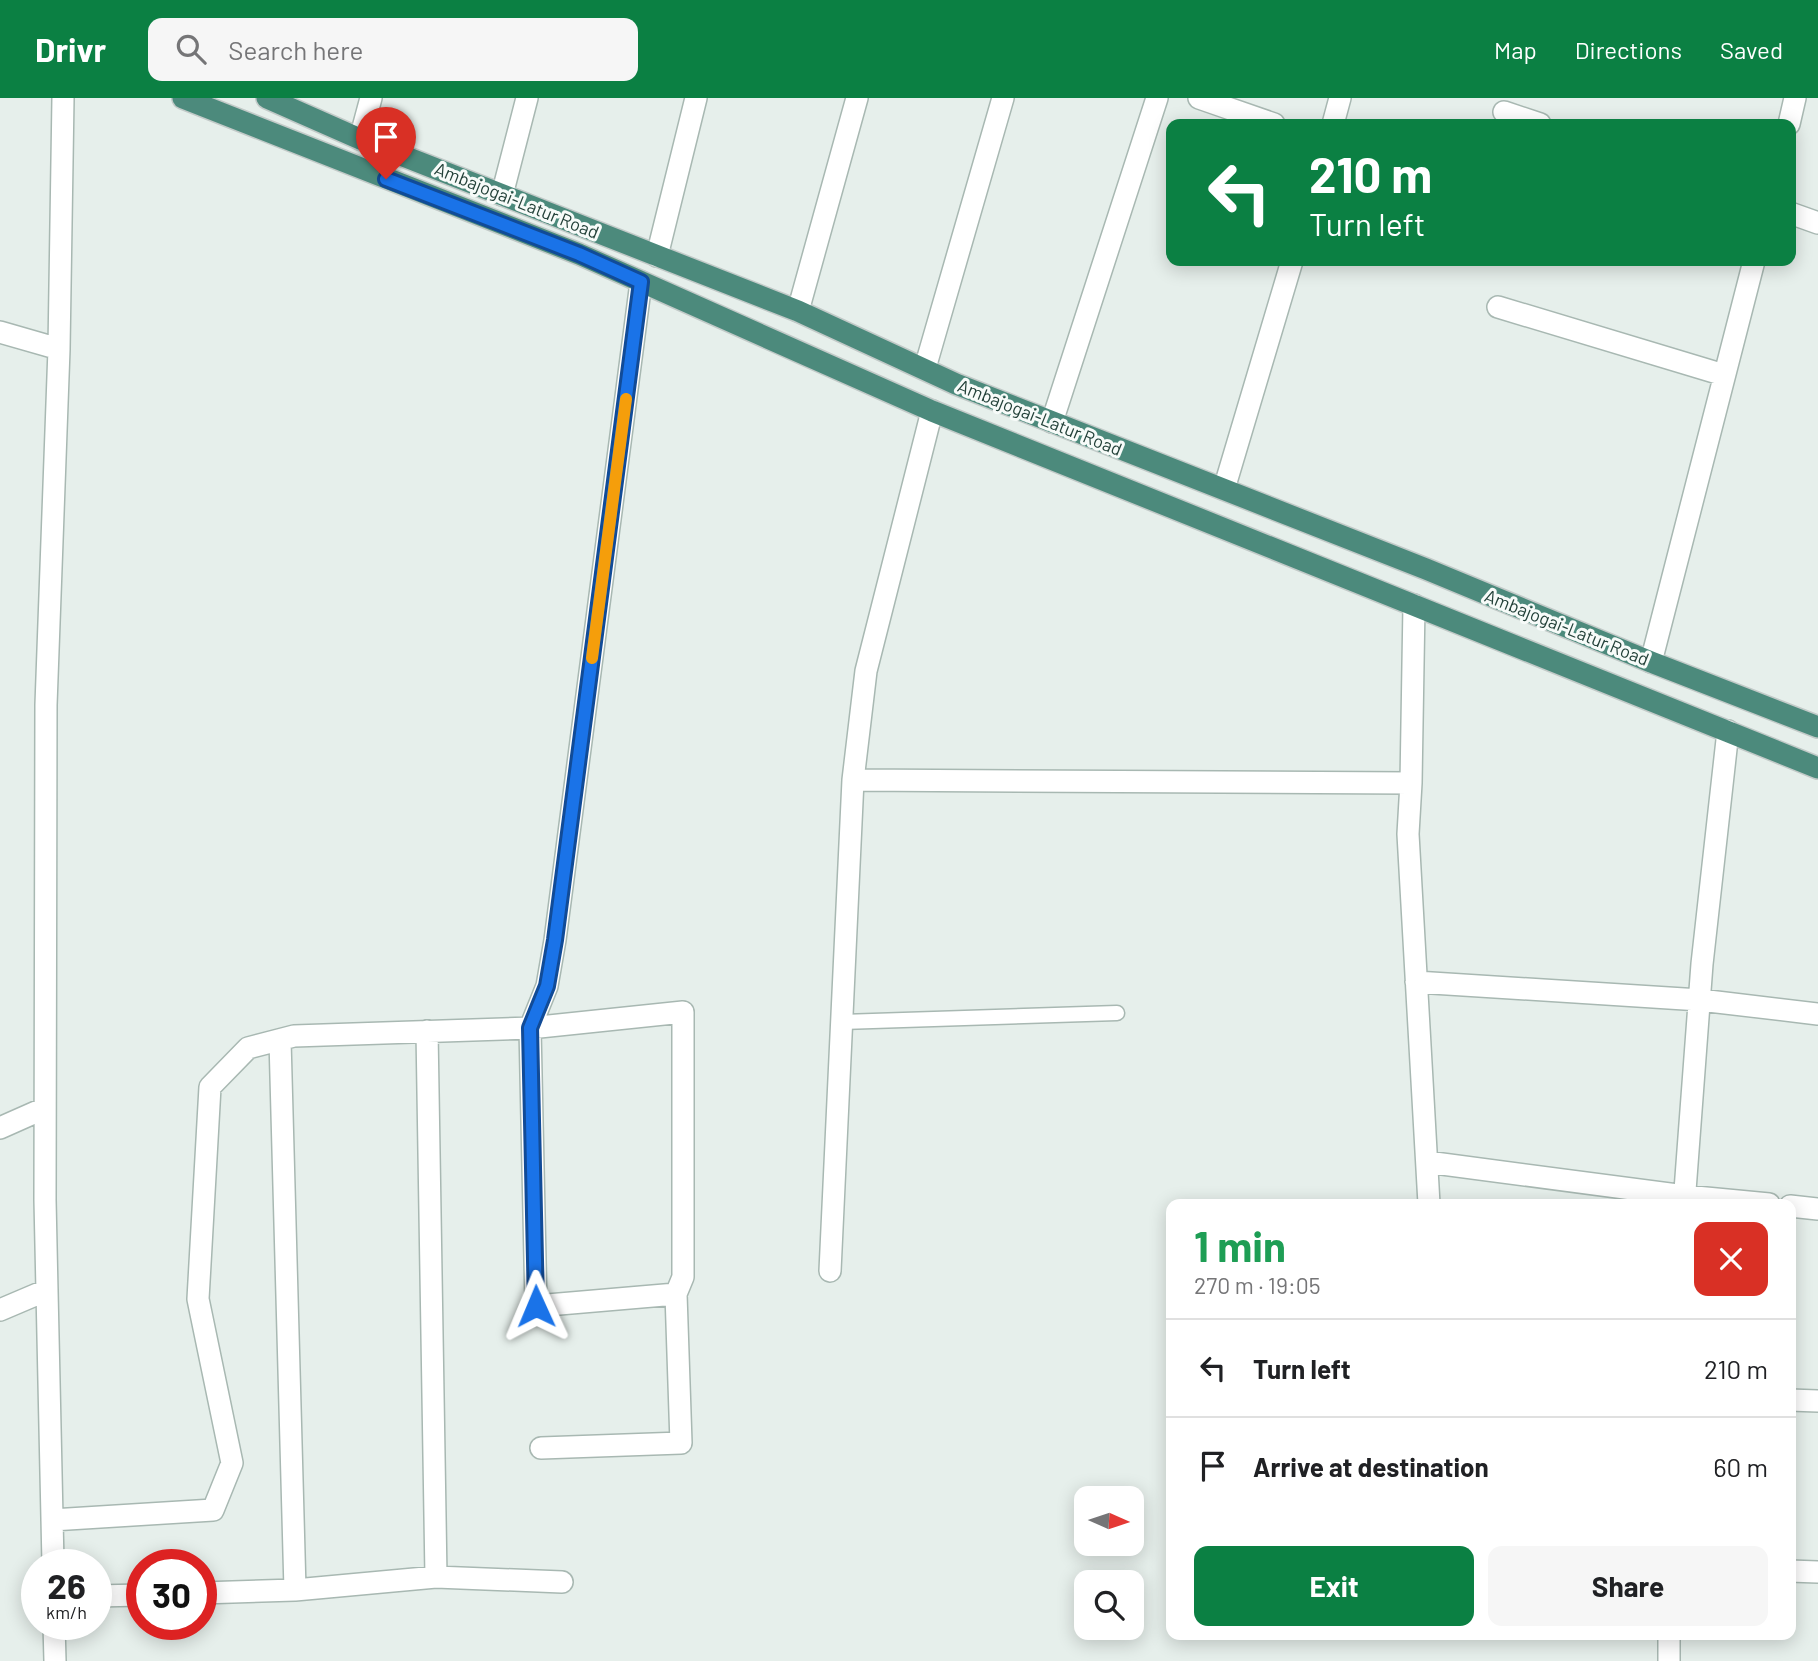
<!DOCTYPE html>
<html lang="en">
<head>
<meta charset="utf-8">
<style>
  body { margin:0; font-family:Barlow,sans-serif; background:#f6f6f6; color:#202124; height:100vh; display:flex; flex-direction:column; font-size:26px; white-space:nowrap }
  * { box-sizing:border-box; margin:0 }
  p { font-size:23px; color:#757577 }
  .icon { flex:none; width:38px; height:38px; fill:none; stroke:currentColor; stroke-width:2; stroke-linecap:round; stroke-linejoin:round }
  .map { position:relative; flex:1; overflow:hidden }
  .sheet { position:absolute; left:1166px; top:1101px; width:630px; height:441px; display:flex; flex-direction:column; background:#fff; border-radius:14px; box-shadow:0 4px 18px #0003 }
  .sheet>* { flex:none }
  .hud { position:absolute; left:1166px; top:21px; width:630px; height:147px; border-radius:14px; box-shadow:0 4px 18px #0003; background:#0b8043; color:#fff; overflow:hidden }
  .needle { width:46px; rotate:93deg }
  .controls { position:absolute; left:1074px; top:1388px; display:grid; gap:14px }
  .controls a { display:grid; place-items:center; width:70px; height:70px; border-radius:14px; background:#fff; box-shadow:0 4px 18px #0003; font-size:35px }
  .speed { position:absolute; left:21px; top:1451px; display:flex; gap:14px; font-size:35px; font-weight:700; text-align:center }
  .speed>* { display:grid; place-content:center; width:91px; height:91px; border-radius:50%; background:#fff; box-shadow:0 4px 18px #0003; line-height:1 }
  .speed small { font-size:18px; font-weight:400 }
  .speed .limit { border:10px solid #d22; background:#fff; color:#111 }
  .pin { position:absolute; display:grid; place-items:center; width:60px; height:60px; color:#fff; margin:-72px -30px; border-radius:50% 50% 50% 0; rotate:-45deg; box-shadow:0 0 7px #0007 }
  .pin .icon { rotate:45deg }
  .me { position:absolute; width:77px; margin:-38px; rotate:359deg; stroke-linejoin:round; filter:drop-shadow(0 0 5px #0008) }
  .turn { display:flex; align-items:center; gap:24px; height:147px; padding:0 28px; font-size:32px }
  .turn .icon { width:91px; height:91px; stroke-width:2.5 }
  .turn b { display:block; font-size:49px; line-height:60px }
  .round { display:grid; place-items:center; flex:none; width:74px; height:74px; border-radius:14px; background:#f6f6f6 }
  .summary { display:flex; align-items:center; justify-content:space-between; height:119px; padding:0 28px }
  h1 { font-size:42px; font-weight:700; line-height:52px; color:#1e9e55 }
  .action { display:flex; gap:14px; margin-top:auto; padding:14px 28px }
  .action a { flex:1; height:80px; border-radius:14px; background:#0b8043; color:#fff; font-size:28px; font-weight:700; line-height:80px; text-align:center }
  .action a+a { background:#f6f6f6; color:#202124 }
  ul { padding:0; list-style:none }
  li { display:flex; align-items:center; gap:21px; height:98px; padding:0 28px; border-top:2px solid #e0e0e0 }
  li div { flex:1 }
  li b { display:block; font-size:26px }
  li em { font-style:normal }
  header { display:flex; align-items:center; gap:42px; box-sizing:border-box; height:98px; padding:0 35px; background:#0b8043; color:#fff }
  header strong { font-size:33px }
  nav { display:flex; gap:38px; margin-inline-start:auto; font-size:24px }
  .search { width:490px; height:63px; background:#f6f6f6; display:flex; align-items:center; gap:18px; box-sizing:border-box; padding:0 24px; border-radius:14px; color:#757577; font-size:26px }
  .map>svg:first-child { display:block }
</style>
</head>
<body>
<header>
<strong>Drivr</strong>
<div class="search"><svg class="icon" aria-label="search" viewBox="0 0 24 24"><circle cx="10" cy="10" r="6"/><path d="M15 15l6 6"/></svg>Search here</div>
<nav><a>Map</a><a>Directions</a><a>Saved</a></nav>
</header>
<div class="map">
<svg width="1818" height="1563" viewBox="0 0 1818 1563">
  <rect width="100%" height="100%" fill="#e6efeb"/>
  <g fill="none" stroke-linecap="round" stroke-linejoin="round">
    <defs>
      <path id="service" d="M842 924 1117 915"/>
      <path id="minor" d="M1199 0 1274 26
        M1504 14 1540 26
        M1333 26 1340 0
        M1789 26 1795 0
        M360 41 371 0
        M502 97 527 0
        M1790 115 1818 125
        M657 158 696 0
        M1498 209 1724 277
        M798 213 857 0
        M0 234 59 251
        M925 270 1003 0
        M1052 324 1157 0
        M1224 391 1292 163
        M1414 507 1411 685 1408 736 1429 1106
        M1651 564 1754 163
        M853 682 1411 685
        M1416 884 1700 902 1818 916
        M427 933 436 1479 562 1484
        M280 942 295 1492
        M0 1030 45 1010
        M1427 1064 1685 1098 1769 1106
        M1684 1106 1702 866 1728 633
        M1790 1108 1818 1111
        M830 1173 853 682 866 573 932 313
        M0 1212 47 1192
        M1790 1302 1818 1303
        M541 1350 681 1345 676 1196
        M52 1422 213 1412 232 1365 198 1201 210 989 248 950 294 938 530 930 536 1208 676 1196 683 1179V914L530 930 547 888 555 842 641 184
        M53 1466 45 1102 46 607 59 251 63 0
        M1790 1473 1818 1474
        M201 1495 295 1492 436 1479
        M96 1498 142 1497
        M54 1526 55 1563
        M1669 1563V1536"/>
      <path id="trunk" d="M183 0 579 156 932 313 1818 670
        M267 0 360 41 798 213 956 286 1426 471 1651 564 1818 629"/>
    </defs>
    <use href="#service" stroke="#a8b8b2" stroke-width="17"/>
    <use href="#minor" stroke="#a8b8b2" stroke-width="24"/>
    <use href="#trunk" stroke="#c2cac8" stroke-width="24"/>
    <use href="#service" stroke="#fff" stroke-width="14"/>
    <use href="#minor" stroke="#fff" stroke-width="21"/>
    <use href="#trunk" stroke="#4c8a7c" stroke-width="21"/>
  </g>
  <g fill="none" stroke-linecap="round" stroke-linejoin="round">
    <defs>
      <path id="route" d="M386 81 579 156 641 184 555 842 547 888 530 930 536 1208"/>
    </defs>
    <use href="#route" stroke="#114b97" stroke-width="18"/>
    <use href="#route" stroke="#1a73e8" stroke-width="12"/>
    <path stroke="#f59e0b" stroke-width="12" d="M592 560 626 301"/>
  </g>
  <g text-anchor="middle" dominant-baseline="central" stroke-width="6" stroke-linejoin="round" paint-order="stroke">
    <g font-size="18" fill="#24423a" stroke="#f7fbf9">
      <text transform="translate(517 102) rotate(22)">Ambajogai-Latur Road</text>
      <text transform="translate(1040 319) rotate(22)">Ambajogai-Latur Road</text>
      <text transform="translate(1567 529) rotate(22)">Ambajogai-Latur Road</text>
    </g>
  </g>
</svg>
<div class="controls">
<a><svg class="needle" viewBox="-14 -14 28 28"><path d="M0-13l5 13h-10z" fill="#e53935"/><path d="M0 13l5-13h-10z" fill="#757577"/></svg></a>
<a><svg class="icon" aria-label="search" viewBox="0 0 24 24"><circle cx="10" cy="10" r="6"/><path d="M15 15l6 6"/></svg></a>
</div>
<div class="speed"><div>26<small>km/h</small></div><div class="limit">30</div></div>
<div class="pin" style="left:386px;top:81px;background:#d93025"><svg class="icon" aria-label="arrive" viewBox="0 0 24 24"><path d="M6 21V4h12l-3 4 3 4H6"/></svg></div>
<svg class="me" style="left:536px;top:1208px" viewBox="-20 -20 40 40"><path d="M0-17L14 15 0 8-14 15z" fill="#1a73e8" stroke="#fff" stroke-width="4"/></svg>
<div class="hud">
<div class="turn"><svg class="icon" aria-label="left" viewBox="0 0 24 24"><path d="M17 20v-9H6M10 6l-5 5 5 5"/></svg><div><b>210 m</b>Turn left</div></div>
</div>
<section class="sheet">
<div class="summary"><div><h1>1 min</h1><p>270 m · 19:05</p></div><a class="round" style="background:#d93025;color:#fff"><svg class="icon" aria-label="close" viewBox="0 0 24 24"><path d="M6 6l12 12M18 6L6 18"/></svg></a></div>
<ul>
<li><svg class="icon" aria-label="left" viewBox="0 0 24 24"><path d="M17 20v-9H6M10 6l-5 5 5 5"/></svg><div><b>Turn left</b></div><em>210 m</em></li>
<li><svg class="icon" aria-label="arrive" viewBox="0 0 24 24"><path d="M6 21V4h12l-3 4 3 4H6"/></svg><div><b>Arrive at destination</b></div><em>60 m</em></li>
</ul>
<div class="action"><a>Exit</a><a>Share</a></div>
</section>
</div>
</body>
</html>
